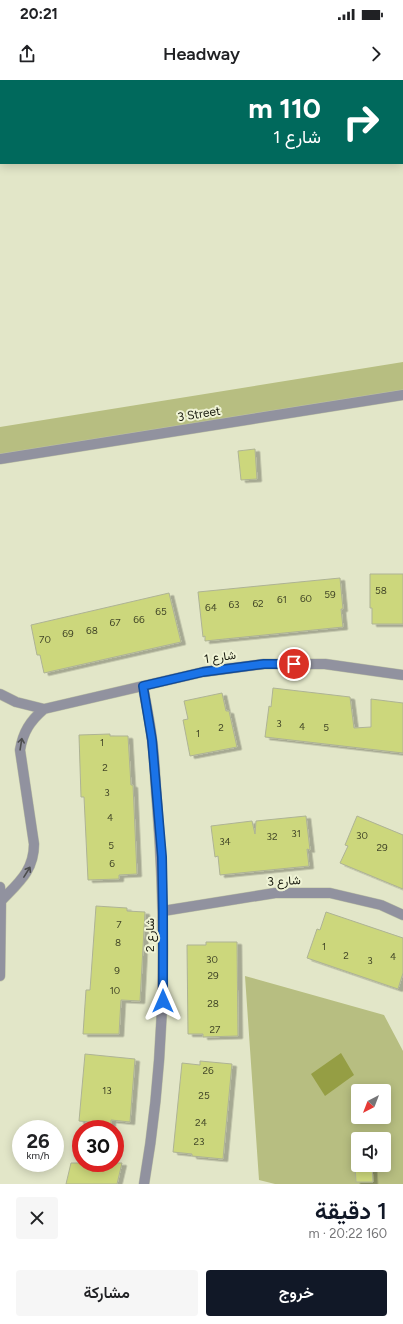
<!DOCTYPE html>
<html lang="ar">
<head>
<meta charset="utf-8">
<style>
  body { margin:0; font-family:Figtree,Vazirmatn,sans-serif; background:#f6f6f6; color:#202124; direction:rtl; height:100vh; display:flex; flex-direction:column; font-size:15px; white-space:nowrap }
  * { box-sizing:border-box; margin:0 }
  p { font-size:13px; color:#757577 }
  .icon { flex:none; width:22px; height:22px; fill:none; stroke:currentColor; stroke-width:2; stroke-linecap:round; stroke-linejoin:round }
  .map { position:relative; height:1104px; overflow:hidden; direction:ltr }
  .drawer { display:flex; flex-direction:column; background:#fff; flex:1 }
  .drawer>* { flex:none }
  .hud { position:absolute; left:0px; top:0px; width:403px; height:84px; box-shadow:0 2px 10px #0003; direction:rtl; background:#00695c; color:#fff; overflow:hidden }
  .needle { width:26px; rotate:222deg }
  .tools { position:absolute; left:351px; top:1004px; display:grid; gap:8px }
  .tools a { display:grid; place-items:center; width:40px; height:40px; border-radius:4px; background:#fff; box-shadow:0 2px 10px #0003; font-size:20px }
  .speed { position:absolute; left:12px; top:1040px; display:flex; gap:8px; font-size:20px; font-weight:700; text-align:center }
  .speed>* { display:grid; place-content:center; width:52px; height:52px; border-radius:50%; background:#fff; box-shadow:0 2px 10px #0003; line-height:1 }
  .speed small { font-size:10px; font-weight:400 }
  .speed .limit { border:6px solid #d22; background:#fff; color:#111 }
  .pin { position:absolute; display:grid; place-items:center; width:34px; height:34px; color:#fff; margin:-17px; border:2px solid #fff; border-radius:50%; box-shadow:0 1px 4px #0007 }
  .me { position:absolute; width:44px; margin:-22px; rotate:0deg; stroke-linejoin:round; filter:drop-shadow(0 0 3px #0008) }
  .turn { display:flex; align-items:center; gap:14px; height:84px; padding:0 16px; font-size:18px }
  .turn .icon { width:52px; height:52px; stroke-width:2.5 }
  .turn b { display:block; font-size:28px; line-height:34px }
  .round { display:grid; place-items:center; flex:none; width:42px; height:42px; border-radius:4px; background:#f6f6f6 }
  .head { display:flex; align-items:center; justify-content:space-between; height:68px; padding:0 16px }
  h1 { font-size:24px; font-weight:600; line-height:30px; color:#111827 }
  .button { display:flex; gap:8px; margin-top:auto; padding:8px 16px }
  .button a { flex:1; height:46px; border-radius:4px; background:#111827; color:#fff; font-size:16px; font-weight:600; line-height:46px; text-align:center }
  .button a+a { background:#f6f6f6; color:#202124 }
  .status { display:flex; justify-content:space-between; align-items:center; height:28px; padding:0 20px; background:#fff; direction:ltr }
  .status svg { height:11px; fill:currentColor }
  header { display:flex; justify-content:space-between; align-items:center; height:52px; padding:0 16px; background:#fff; font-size:18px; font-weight:600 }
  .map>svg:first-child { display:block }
</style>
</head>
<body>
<div class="status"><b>20:21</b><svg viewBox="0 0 49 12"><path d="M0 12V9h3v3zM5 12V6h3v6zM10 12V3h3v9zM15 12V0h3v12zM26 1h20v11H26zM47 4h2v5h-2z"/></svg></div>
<header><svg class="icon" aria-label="forward" viewBox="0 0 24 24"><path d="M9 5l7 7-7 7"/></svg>Headway<svg class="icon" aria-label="share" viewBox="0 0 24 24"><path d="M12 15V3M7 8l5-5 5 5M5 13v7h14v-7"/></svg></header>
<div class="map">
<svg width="403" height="1104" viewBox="0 0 403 1104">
  <defs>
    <filter id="shadow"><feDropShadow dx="4.5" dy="2.5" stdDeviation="0" flood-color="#0004"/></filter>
  </defs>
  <rect width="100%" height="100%" fill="#e2e6c8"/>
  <path fill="#b7be81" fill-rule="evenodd" d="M403 282V315L0 379V347Z
    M245 896 384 935 403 971V1104H275L259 1100ZM358 1011H384V1037H358ZM358 1059H384V1085H358Z"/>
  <path fill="#959e44" d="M341 973 354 995 325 1016 311 994Z"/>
  <path fill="#ccd77c" stroke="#aeb395" filter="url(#shadow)" d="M255 369 257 399 241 400 238 371Z
    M370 494H403V544H372V528H370Z
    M340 498 343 529H341L343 547 205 561V556L203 557 198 512Z
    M169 513 181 562 44 593 40 575H37L31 545Z
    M273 608 350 617 354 648 371 647V619L403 623V673L265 657 269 626 271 627Z
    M222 613 226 631H229L237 667 190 676 183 640 188 639 184 621Z
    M110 654V656H128L131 705H133L137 794 119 795V799L88 800 84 717H81L79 655Z
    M306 736 310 770 307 769 309 786 220 795 218 776 215 777 211 746 252 741 255 754 256 741Z
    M357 736 403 755V809L340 783 348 766 345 765Z
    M96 826 127 828V831L145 832 140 921 121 920 119 954H83L86 910H90Z
    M326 832 403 858V893L398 909 307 878 317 849 320 850Z
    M206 862H237L238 956 203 957V954H188L187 865H206Z
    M85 974 135 979 130 1042 111 1040V1044L79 1041Z
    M200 981 232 984 223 1079 192 1076V1074L173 1072 182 983 200 985Z
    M71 1083H122L117 1104H66Z
    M355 1085H372L373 1102H356Z"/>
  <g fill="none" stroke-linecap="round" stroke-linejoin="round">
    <defs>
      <path id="minor" d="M0 379 403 315
        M143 606C146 624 150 642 152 660 155 681 155 702 157 723 167 850 166 978 144 1104
        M0 614 16 622 44 629 203 592 264 584H325L403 595
        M0 807 1 821 0 896
        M1 821C18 803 34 791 34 764L20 670C23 652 30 641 44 629
        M163 831 275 813H330L381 825 403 835"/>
    </defs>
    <use href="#minor" stroke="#bdc1a6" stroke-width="11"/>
    <use href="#minor" stroke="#91929f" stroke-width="10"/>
  </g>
  <defs><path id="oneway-shaft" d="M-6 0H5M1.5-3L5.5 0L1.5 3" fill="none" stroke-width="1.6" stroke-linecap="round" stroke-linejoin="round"/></defs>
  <g stroke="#4d4e4e">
    <use href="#oneway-shaft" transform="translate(21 664) rotate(-81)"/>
    <use href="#oneway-shaft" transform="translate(27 792) rotate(-58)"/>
  </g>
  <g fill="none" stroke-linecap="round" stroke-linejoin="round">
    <defs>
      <path id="route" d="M163 921V831L162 777 152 660 143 606 203 592 264 584H294"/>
    </defs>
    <use href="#route" stroke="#114b97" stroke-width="10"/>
    <use href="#route" stroke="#1a73e8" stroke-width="7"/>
  </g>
  <g text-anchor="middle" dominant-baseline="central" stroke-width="4" stroke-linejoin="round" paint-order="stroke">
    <g font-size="10" fill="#434728">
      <text x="381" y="510">58</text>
      <text x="330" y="514">59</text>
      <text x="306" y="518">60</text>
      <text x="282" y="519">61</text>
      <text x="258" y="523">62</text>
      <text x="234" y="524">63</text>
      <text x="211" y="527">64</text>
      <text x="161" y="531">65</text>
      <text x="139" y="539">66</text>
      <text x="115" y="542">67</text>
      <text x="92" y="550">68</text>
      <text x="68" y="553">69</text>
      <text x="45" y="559">70</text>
      <text x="279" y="643">3</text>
      <text x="302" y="646">4</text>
      <text x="221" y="647">2</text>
      <text x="326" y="647">5</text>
      <text x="198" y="653">1</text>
      <text x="102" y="662">1</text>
      <text x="105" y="687">2</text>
      <text x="107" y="712">3</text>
      <text x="110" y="737">4</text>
      <text x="296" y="753">31</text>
      <text x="362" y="755">30</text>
      <text x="272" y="756">32</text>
      <text x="225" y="761">34</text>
      <text x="111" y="765">5</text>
      <text x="382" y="767">29</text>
      <text x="112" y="783">6</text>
      <text x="119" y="844">7</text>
      <text x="118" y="862">8</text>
      <text x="324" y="866">1</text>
      <text x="346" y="875">2</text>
      <text x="393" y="876">4</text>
      <text x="212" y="879">30</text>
      <text x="370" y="880">3</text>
      <text x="117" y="890">9</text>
      <text x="213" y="895">29</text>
      <text x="115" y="910">10</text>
      <text x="213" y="923">28</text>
      <text x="215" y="949">27</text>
      <text x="208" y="990">26</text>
      <text x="107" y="1010">13</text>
      <text x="204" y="1015">25</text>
      <text x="201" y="1042">24</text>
      <text x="199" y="1061">23</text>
    </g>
    <g font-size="12" fill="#15170c" stroke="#eff3d5">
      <text transform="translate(199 334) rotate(-9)">3 Street</text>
      <text transform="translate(220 577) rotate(-8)">شارع 1</text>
      <text transform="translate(284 801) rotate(-3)">شارع 3</text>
      <text transform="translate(150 855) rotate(-90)">شارع 2</text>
    </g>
  </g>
</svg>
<div class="tools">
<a><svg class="needle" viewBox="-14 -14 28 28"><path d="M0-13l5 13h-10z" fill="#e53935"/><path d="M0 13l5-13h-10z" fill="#757577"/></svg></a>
<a><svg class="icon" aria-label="sound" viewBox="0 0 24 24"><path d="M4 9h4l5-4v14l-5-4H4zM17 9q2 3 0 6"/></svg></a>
</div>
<div class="speed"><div>26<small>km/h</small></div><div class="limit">30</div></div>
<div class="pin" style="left:294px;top:584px;background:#d93025"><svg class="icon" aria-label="arrive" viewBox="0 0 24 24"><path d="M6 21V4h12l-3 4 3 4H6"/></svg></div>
<svg class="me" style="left:163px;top:921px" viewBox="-20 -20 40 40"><path d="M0-17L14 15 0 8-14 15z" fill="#1a73e8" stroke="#fff" stroke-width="4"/></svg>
<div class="hud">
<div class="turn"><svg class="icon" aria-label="right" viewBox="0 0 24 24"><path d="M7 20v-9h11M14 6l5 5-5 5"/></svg><div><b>110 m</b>شارع 1</div></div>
</div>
</div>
<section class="drawer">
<div class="head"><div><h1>1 دقيقة</h1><p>160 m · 20:22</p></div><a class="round"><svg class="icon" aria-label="close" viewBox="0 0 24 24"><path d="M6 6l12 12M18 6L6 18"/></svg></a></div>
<div class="button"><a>خروج</a><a>مشاركة</a></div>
</section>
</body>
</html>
